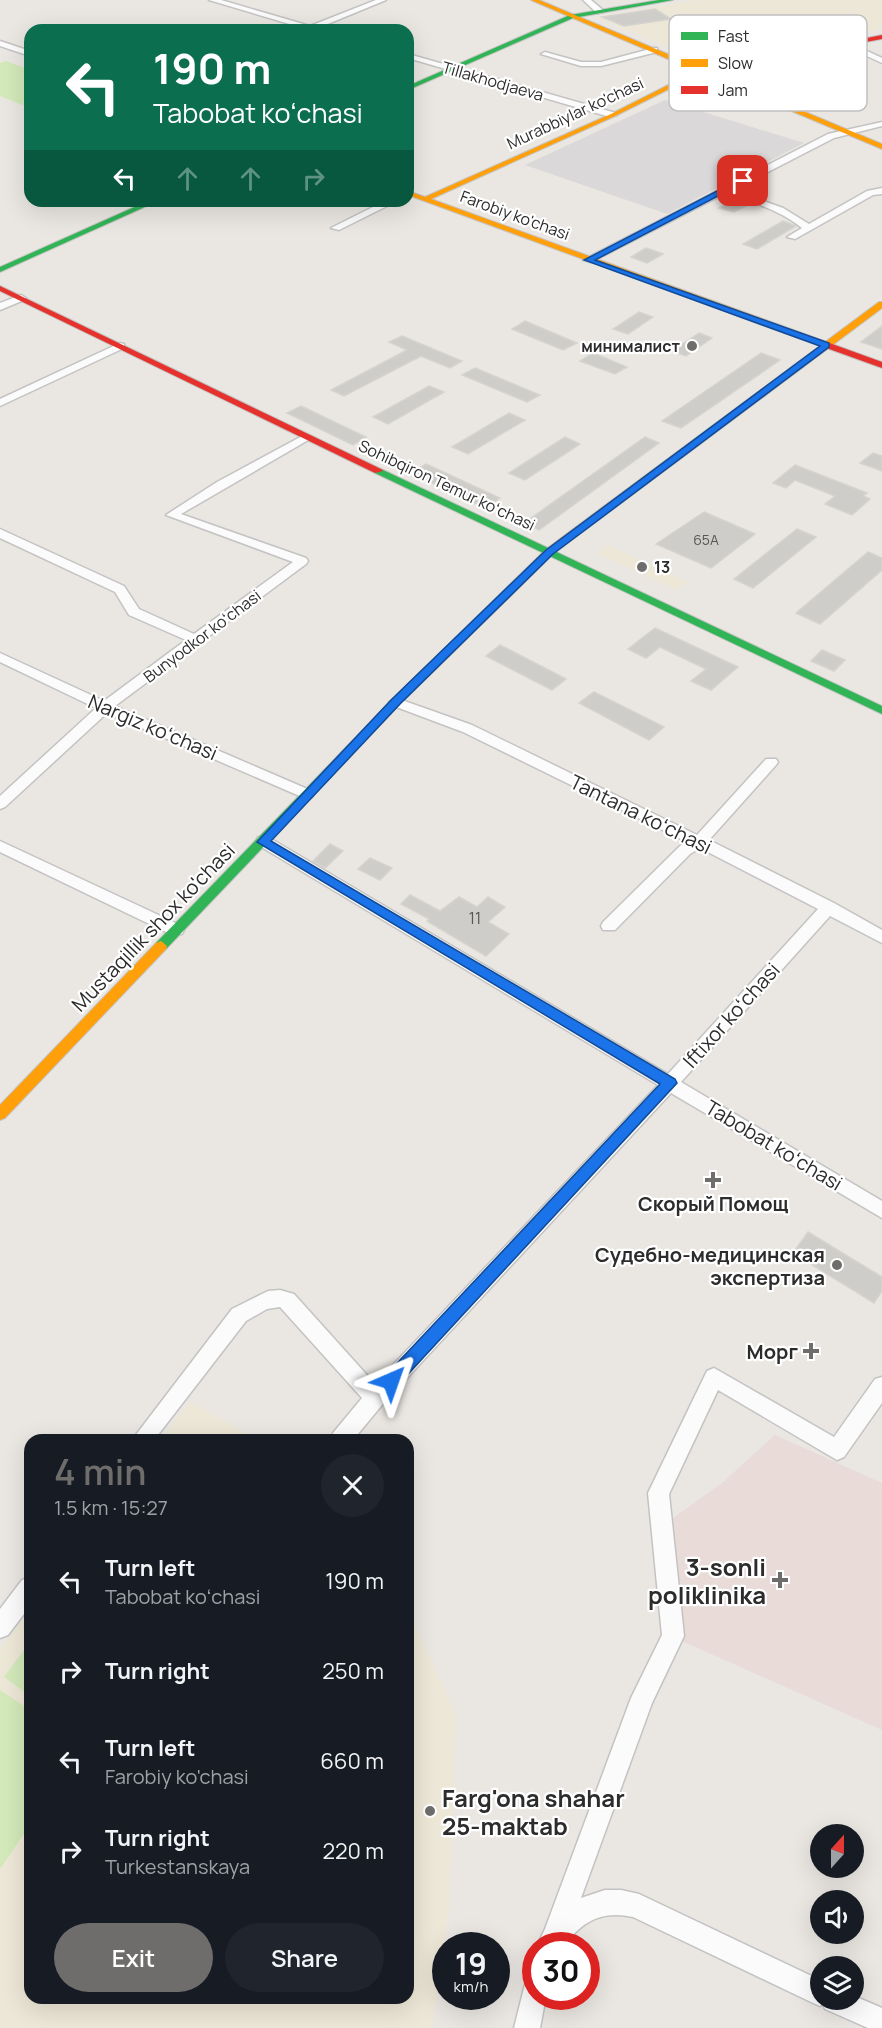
<!DOCTYPE html>
<html lang="en">
<head>
<meta charset="utf-8">
<style>
  body { margin:0; font-family:Manrope,sans-serif; background:#20242c; color:#f1f3f6; height:100vh; display:flex; flex-direction:column; font-size:22px; white-space:nowrap }
  * { box-sizing:border-box; margin:0 }
  p { font-size:20px; color:#9ea1a6 }
  .icon { flex:none; width:33px; height:33px; fill:none; stroke:currentColor; stroke-width:2; stroke-linecap:round; stroke-linejoin:round }
  .map { position:relative; flex:1; overflow:hidden }
  .panel { position:absolute; left:24px; top:1434px; width:390px; height:570px; display:flex; flex-direction:column; background:#171b24; border-radius:18px; box-shadow:0 6px 24px #0002 }
  .panel>* { flex:none }
  .banner { position:absolute; left:24px; top:24px; width:390px; height:183px; border-radius:18px; box-shadow:0 6px 24px #0002; background:#0b6e4f; color:#fff; overflow:hidden }
  .needle { width:39px; rotate:21deg }
  .tools { position:absolute; left:810px; top:1824px; display:grid; gap:12px }
  .tools a { display:grid; place-items:center; width:54px; height:54px; border-radius:50%; background:#171b24; box-shadow:0 6px 24px #0002; font-size:30px }
  .speed { position:absolute; left:432px; top:1932px; display:flex; gap:12px; font-size:30px; font-weight:700; text-align:center }
  .speed>* { display:grid; place-content:center; width:78px; height:78px; border-radius:50%; background:#171b24; box-shadow:0 6px 24px #0002; line-height:1 }
  .speed small { font-size:15px; font-weight:400 }
  .speed .limit { border:9px solid #d22; background:#fff; color:#111 }
  .pin { position:absolute; display:grid; place-items:center; width:51px; height:51px; color:#fff; margin:-26px; border-radius:12px; box-shadow:0 3px 9px #0006 }
  .me { position:absolute; width:66px; margin:-33px; rotate:43deg; stroke-linejoin:round; filter:drop-shadow(0 0 4px #0008) }
  .turn { display:flex; align-items:center; gap:21px; height:126px; padding:0 30px; font-size:27px }
  .turn .icon { width:78px; height:78px; stroke-width:2.5 }
  .turn b { display:block; font-size:42px; line-height:51px }
  .lanes { display:flex; align-items:center; height:57px; padding:0 30px; background:#0003; justify-content:center; gap:30px; direction:ltr }
  .lanes .off { opacity:.35 }
  .round { display:grid; place-items:center; flex:none; width:63px; height:63px; border-radius:32px; background:#20242c }
  .headline { display:flex; align-items:center; justify-content:space-between; height:102px; padding:0 30px }
  h1 { font-size:36px; font-weight:600; line-height:45px; color:#6e6d6c }
  .primary-button { display:flex; gap:12px; margin-top:auto; padding:12px 30px }
  .primary-button a { flex:1; height:69px; border-radius:36px; background:#6e6d6c; color:#fff; font-size:24px; font-weight:600; line-height:69px; text-align:center }
  .primary-button a+a { background:#20242c; color:#f1f3f6 }
  ul { padding:0; list-style:none }
  li { display:flex; align-items:center; gap:18px; height:90px; padding:0 30px }
  li div { flex:1 }
  li b { display:block; font-size:22px }
  li em { font-style:normal }
  .map>svg:first-child { display:block }
</style>
</head>
<body>
<div class="map">
<svg width="882" height="2028" viewBox="0 0 882 2028">
  <rect width="100%" height="100%" fill="#eae7e2"/>
  <path fill="#dbd8d9" d="M665 100 804 143 667 214 525 165Z"/>
  <path fill="#ede7d7" d="M698 0H882V29L855 34 838 31 811 36 813 38 809 43 704 62 595 17Z
    M608 545 688 582 677 590 597 553Z
    M189 1402H190L258 1440H161Z
    M30 1610V1998H408V1610L456 1715 449 1908 432 2028H0V1649Z"/>
  <path fill="#e8dbd8" d="M775 1435 882 1483V1730L682 1641 673 1518 722 1483Z"/>
  <path fill="#d3e9b9" d="M6 61 30 70V108L0 96V63Z
    M30 1642V1696L4 1677Z
    M0 1690 30 1710V1825L0 1869Z"/>
  <path fill="#cfcdc9" stroke="#d5d3ce" stroke-width="1.5" d="M655 9 671 19 624 26 602 17Z
    M735 199 750 204 734 212 719 208Z
    M783 221 796 226 757 249 743 244Z
    M646 248 663 254 647 263 631 257Z
    M639 312 653 317 628 334 613 329Z
    M525 321 577 343 563 350 512 329Z
    M882 326V349L861 342Z
    M699 333 712 338 686 356 672 351Z
    M402 336 462 361 450 368 421 356 344 396 331 390 407 350 389 342Z
    M593 353 627 367 615 374 580 361Z
    M761 353 780 360 681 428 662 421Z
    M475 368 540 395 527 402 462 375Z
    M429 386 444 392 388 424 373 417Z
    M301 406 353 431 366 437 353 445 287 413Z
    M509 413 525 420 468 454 452 447Z
    M565 437 580 444 525 480 509 473Z
    M645 437 659 443 539 530 524 523Z
    M873 453 882 456V471L860 463Z
    M426 464 500 498 485 508 411 473Z
    M795 465 867 493 863 496 870 499 852 515 825 504 835 496 795 480 786 488 773 483Z
    M704 512 755 534 711 568 656 544Z
    M797 529 816 537 753 588 734 579Z
    M868 552 882 558V570L820 624 796 613Z
    M655 628 738 667 711 690 691 681 706 669 660 647 646 658 628 649Z
    M500 645 566 679 552 690 486 656Z
    M822 650 845 660 834 671 811 661Z
    M594 692 664 727 649 740 579 703Z
    M330 844 343 851 325 868 313 861Z
    M370 858 392 868 380 880 358 869Z
    M410 895 440 911 459 897 477 907 488 897 505 907 488 922 509 934 486 956 427 921 429 919 401 904Z
    M808 1232 882 1277V1291L874 1303 793 1253Z"/>
  <g fill="none" stroke-linecap="round" stroke-linejoin="round">
    <defs>
      <path id="street" d="M209 0H221L310 26 376 0H386L318 28 321 30H302L303 28Z
        M583 0H591L604 11 597 13Z
        M0 41 30 51V56L0 46Z
        M848 42 882 58V63L845 46 844 44Z
        M654 48H657V52L601 66H581L541 54 545 52 581 62H601Z
        M408 54 616 113 617 115 610 117 408 58Z
        M882 122V126L834 138 733 190 783 208 809 224 867 191 882 188V194L873 195 795 239 787 237 802 228C780 210 752 202 726 193L591 262 583 260 828 134Z
        M385 201H397L339 230 331 228Z
        M21 295 26 298 24 300 0 310V303Z
        M120 343 124 344V348L0 406V399Z
        M306 434 312 437 310 439 181 514 306 558 308 561 306 564 115 706 312 791 314 794 312 797H302L107 713 5 807 0 809V796L96 708 0 662V653L104 701 186 640 129 615 115 592 0 538V529L124 586 139 609 194 634 293 562 166 515 217 482Z
        M396 698 472 725 697 835 766 759H776L778 762 776 765 709 840 834 903 882 930V943L830 916 681 1082 882 1201V1218L671 1093 382 1405 353 1440H330L333 1433 362 1398 280 1307 267 1309 246 1321 154 1440H132L232 1309 268 1291 280 1290 294 1294 375 1384 658 1085 258 845 256 841 258 837H268L668 1074 818 909 700 848 690 854 615 930H603L601 926 603 922 680 846 687 842 463 732 391 705 389 702Z
        M0 841 182 926 184 930 182 934H170L0 852Z
        M714 1368 834 1437 875 1379 882 1377V1403L844 1457 837 1460 718 1390 669 1494 684 1636 652 1703 581 1898 605 1890H621L639 1894 820 1980V2000H854V1996L882 2008V2028H868L825 2009 823 2004 820 2006 811 2002 633 1917C602 1910 582 1921 564 1946H537L545 1929 631 1698 662 1635 648 1493 707 1371Z
        M30 1577V1606L8 1635 0 1638V1609L22 1580Z
        M536 1972V1996H546L540 2028H514L527 1976Z"/>
      <path id="fast" d="M659 0H673L573 18 408 90V86L570 15Z
        M148 201H158L0 272V267Z
        M375 469H381L882 706V714L375 473Z
        M538 560 543 563 542 565 400 704 166 949H156L155 946 156 943 392 700 534 561Z"/>
      <path id="slow" d="M531 0H539L701 68 733 64V66L707 71 882 144V149L701 73 615 116 431 199 799 332V336H793L408 195V191L425 197 611 114 696 71Z
        M879 302H882V308L553 554 542 565H534V561L545 550Z
        M161 941 167 946 166 949 5 1118 0 1120V1105L156 943Z"/>
      <path id="jam" d="M882 35V39L731 67 728 65Z
        M0 286 381 469 383 471 375 473 0 291Z
        M793 332H799L882 362V368L793 336Z"/>
    </defs>
    <use href="#street" stroke="#c4c3c3" stroke-width="3"/>
    <use href="#fast" stroke="#c4c3c3" stroke-width="2"/>
    <use href="#slow" stroke="#c4c3c3" stroke-width="2"/>
    <use href="#jam" stroke="#c4c3c3" stroke-width="2"/>
    <use href="#street" fill="#fcfbfb" fill-rule="evenodd"/>
    <use href="#fast" fill="#30b455" fill-rule="evenodd"/>
    <use href="#slow" fill="#ff9f0a" fill-rule="evenodd"/>
    <use href="#jam" fill="#e5322d" fill-rule="evenodd"/>
  </g>
  <path fill="#1a73e8" stroke="#114b97" stroke-width="1.5" d="M740 179 747 181 595 260 829 343V347L553 554 400 704 271 841 675 1079 677 1083 397 1386 391 1388 386 1386 383 1381 386 1375 660 1084 257 842 392 699 546 550 820 346 584 260Z"/>
  <g fill="#6e6d6c" stroke="#fff" stroke-width="2">
    <circle cx="692" cy="346" r="6"/>
    <circle cx="642" cy="567" r="6"/>
    <path d="M710 1171h6v6h6v6h-6v6h-6v-6h-6v-6h6z"/>
    <circle cx="837" cy="1265" r="6"/>
    <path d="M808 1342h6v6h6v6h-6v6h-6v-6h-6v-6h6z"/>
    <path d="M777 1571h6v6h6v6h-6v6h-6v-6h-6v-6h6z"/>
    <circle cx="430" cy="1811" r="6"/>
  </g>
  <g text-anchor="middle" dominant-baseline="central" stroke-width="4.5" stroke-linejoin="round" paint-order="stroke">
    <g font-size="14" fill="#565655">
      <text x="706" y="539">65A</text>
    </g>
    <g font-size="16" fill="#2c2c2c" stroke="#fff">
      <text transform="translate(493 81) rotate(16)">Tillakhodjaeva</text>
      <text transform="translate(575 113) rotate(-25)">Murabbiylar ko'chasi</text>
      <text transform="translate(515 215) rotate(20)">Farobiy ko'chasi</text>
      <text transform="translate(447 485) rotate(25)">Sohibqiron Temur koʻchasi</text>
      <text transform="translate(202 636) rotate(-37)">Bunyodkor koʻchasi</text>
    </g>
    <g font-size="16" font-weight="bold" fill="#2c2c2c" stroke="#fff" text-anchor="end">
      <text x="680" y="346">минималист</text>
      <text x="654" y="567" text-anchor="start">13</text>
    </g>
    <g font-size="16" fill="#565655">
      <text x="475" y="918">11</text>
    </g>
    <g font-size="20" fill="#2c2c2c" stroke="#fff">
      <text transform="translate(153 727) rotate(23)">Nargiz koʻchasi</text>
      <text transform="translate(641 814) rotate(26)">Tantana koʻchasi</text>
      <text transform="translate(153 927) rotate(-46)">Mustaqillik shox ko'chasi</text>
      <text transform="translate(731 1015) rotate(-48)">Iftixor koʻchasi</text>
      <text transform="translate(774 1145) rotate(31)">Tabobat koʻchasi</text>
    </g>
    <g font-size="20" font-weight="bold" fill="#2c2c2c" stroke="#fff" text-anchor="end">
      <text x="713" y="1203" text-anchor="middle">Скорый Помощ</text>
      <text x="825" y="1254">Судебно-медицинская<tspan x="825" dy="23">экспертиза</tspan></text>
      <text x="798" y="1351">Морг</text>
    </g>
    <g font-size="24" font-weight="bold" fill="#2c2c2c" stroke="#fff" text-anchor="end">
      <text x="766" y="1566">3-sonli<tspan x="766" dy="28">poliklinika</tspan></text>
      <text x="442" y="1797" text-anchor="start">Farg'ona shahar<tspan x="442" dy="28">25-maktab</tspan></text>
    </g>
  </g>
  <rect x="669" y="15" width="198" height="96" rx="9" fill="#fff" stroke="#c0c0c0" stroke-width="1.5"/>
  <rect x="681" y="32" width="27" height="8" fill="#30b455"/>
  <rect x="681" y="59" width="27" height="8" fill="#ff9f0a"/>
  <rect x="681" y="86" width="27" height="8" fill="#e5322d"/>
  <g font-size="16" fill="#2c2c2c">
    <text x="718" y="42">Fast</text>
    <text x="718" y="69">Slow</text>
    <text x="718" y="96">Jam</text>
  </g>
</svg>
<div class="tools">
<a><svg class="needle" viewBox="-14 -14 28 28"><path d="M0-13l5 13h-10z" fill="#e53935"/><path d="M0 13l5-13h-10z" fill="#9ea1a6"/></svg></a>
<a><svg class="icon" aria-label="sound" viewBox="0 0 24 24"><path d="M4 9h4l5-4v14l-5-4H4zM17 9q2 3 0 6"/></svg></a>
<a><svg class="icon" aria-label="layers" viewBox="0 0 24 24"><path d="M12 4l9 5-9 5-9-5zM3 14l9 5 9-5"/></svg></a>
</div>
<div class="speed"><div>19<small>km/h</small></div><div class="limit">30</div></div>
<div class="pin" style="left:743px;top:181px;background:#d93025"><svg class="icon" aria-label="arrive" viewBox="0 0 24 24"><path d="M6 21V4h12l-3 4 3 4H6"/></svg></div>
<svg class="me" style="left:391px;top:1381px" viewBox="-20 -20 40 40"><path d="M0-17L14 15 0 8-14 15z" fill="#1a73e8" stroke="#fff" stroke-width="4"/></svg>
<div class="banner">
<div class="turn"><svg class="icon" aria-label="left" viewBox="0 0 24 24"><path d="M17 20v-9H6M10 6l-5 5 5 5"/></svg><div><b>190 m</b>Tabobat koʻchasi</div></div>
<div class="lanes"><svg class="icon" aria-label="left" viewBox="0 0 24 24"><path d="M17 20v-9H6M10 6l-5 5 5 5"/></svg><svg class="icon off" aria-label="ahead" viewBox="0 0 24 24"><path d="M12 20V5M6 11l6-6 6 6"/></svg><svg class="icon off" aria-label="ahead" viewBox="0 0 24 24"><path d="M12 20V5M6 11l6-6 6 6"/></svg><svg class="icon off" aria-label="right" viewBox="0 0 24 24"><path d="M7 20v-9h11M14 6l5 5-5 5"/></svg></div>
</div>
<section class="panel">
<div class="headline"><div><h1>4 min</h1><p>1.5 km · 15:27</p></div><a class="round"><svg class="icon" aria-label="close" viewBox="0 0 24 24"><path d="M6 6l12 12M18 6L6 18"/></svg></a></div>
<ul>
<li><svg class="icon" aria-label="left" viewBox="0 0 24 24"><path d="M17 20v-9H6M10 6l-5 5 5 5"/></svg><div><b>Turn left</b><p>Tabobat koʻchasi</p></div><em>190 m</em></li>
<li><svg class="icon" aria-label="right" viewBox="0 0 24 24"><path d="M7 20v-9h11M14 6l5 5-5 5"/></svg><div><b>Turn right</b></div><em>250 m</em></li>
<li><svg class="icon" aria-label="left" viewBox="0 0 24 24"><path d="M17 20v-9H6M10 6l-5 5 5 5"/></svg><div><b>Turn left</b><p>Farobiy ko'chasi</p></div><em>660 m</em></li>
<li><svg class="icon" aria-label="right" viewBox="0 0 24 24"><path d="M7 20v-9h11M14 6l5 5-5 5"/></svg><div><b>Turn right</b><p>Turkestanskaya</p></div><em>220 m</em></li>
</ul>
<div class="primary-button"><a>Exit</a><a>Share</a></div>
</section>
</div>
</body>
</html>
